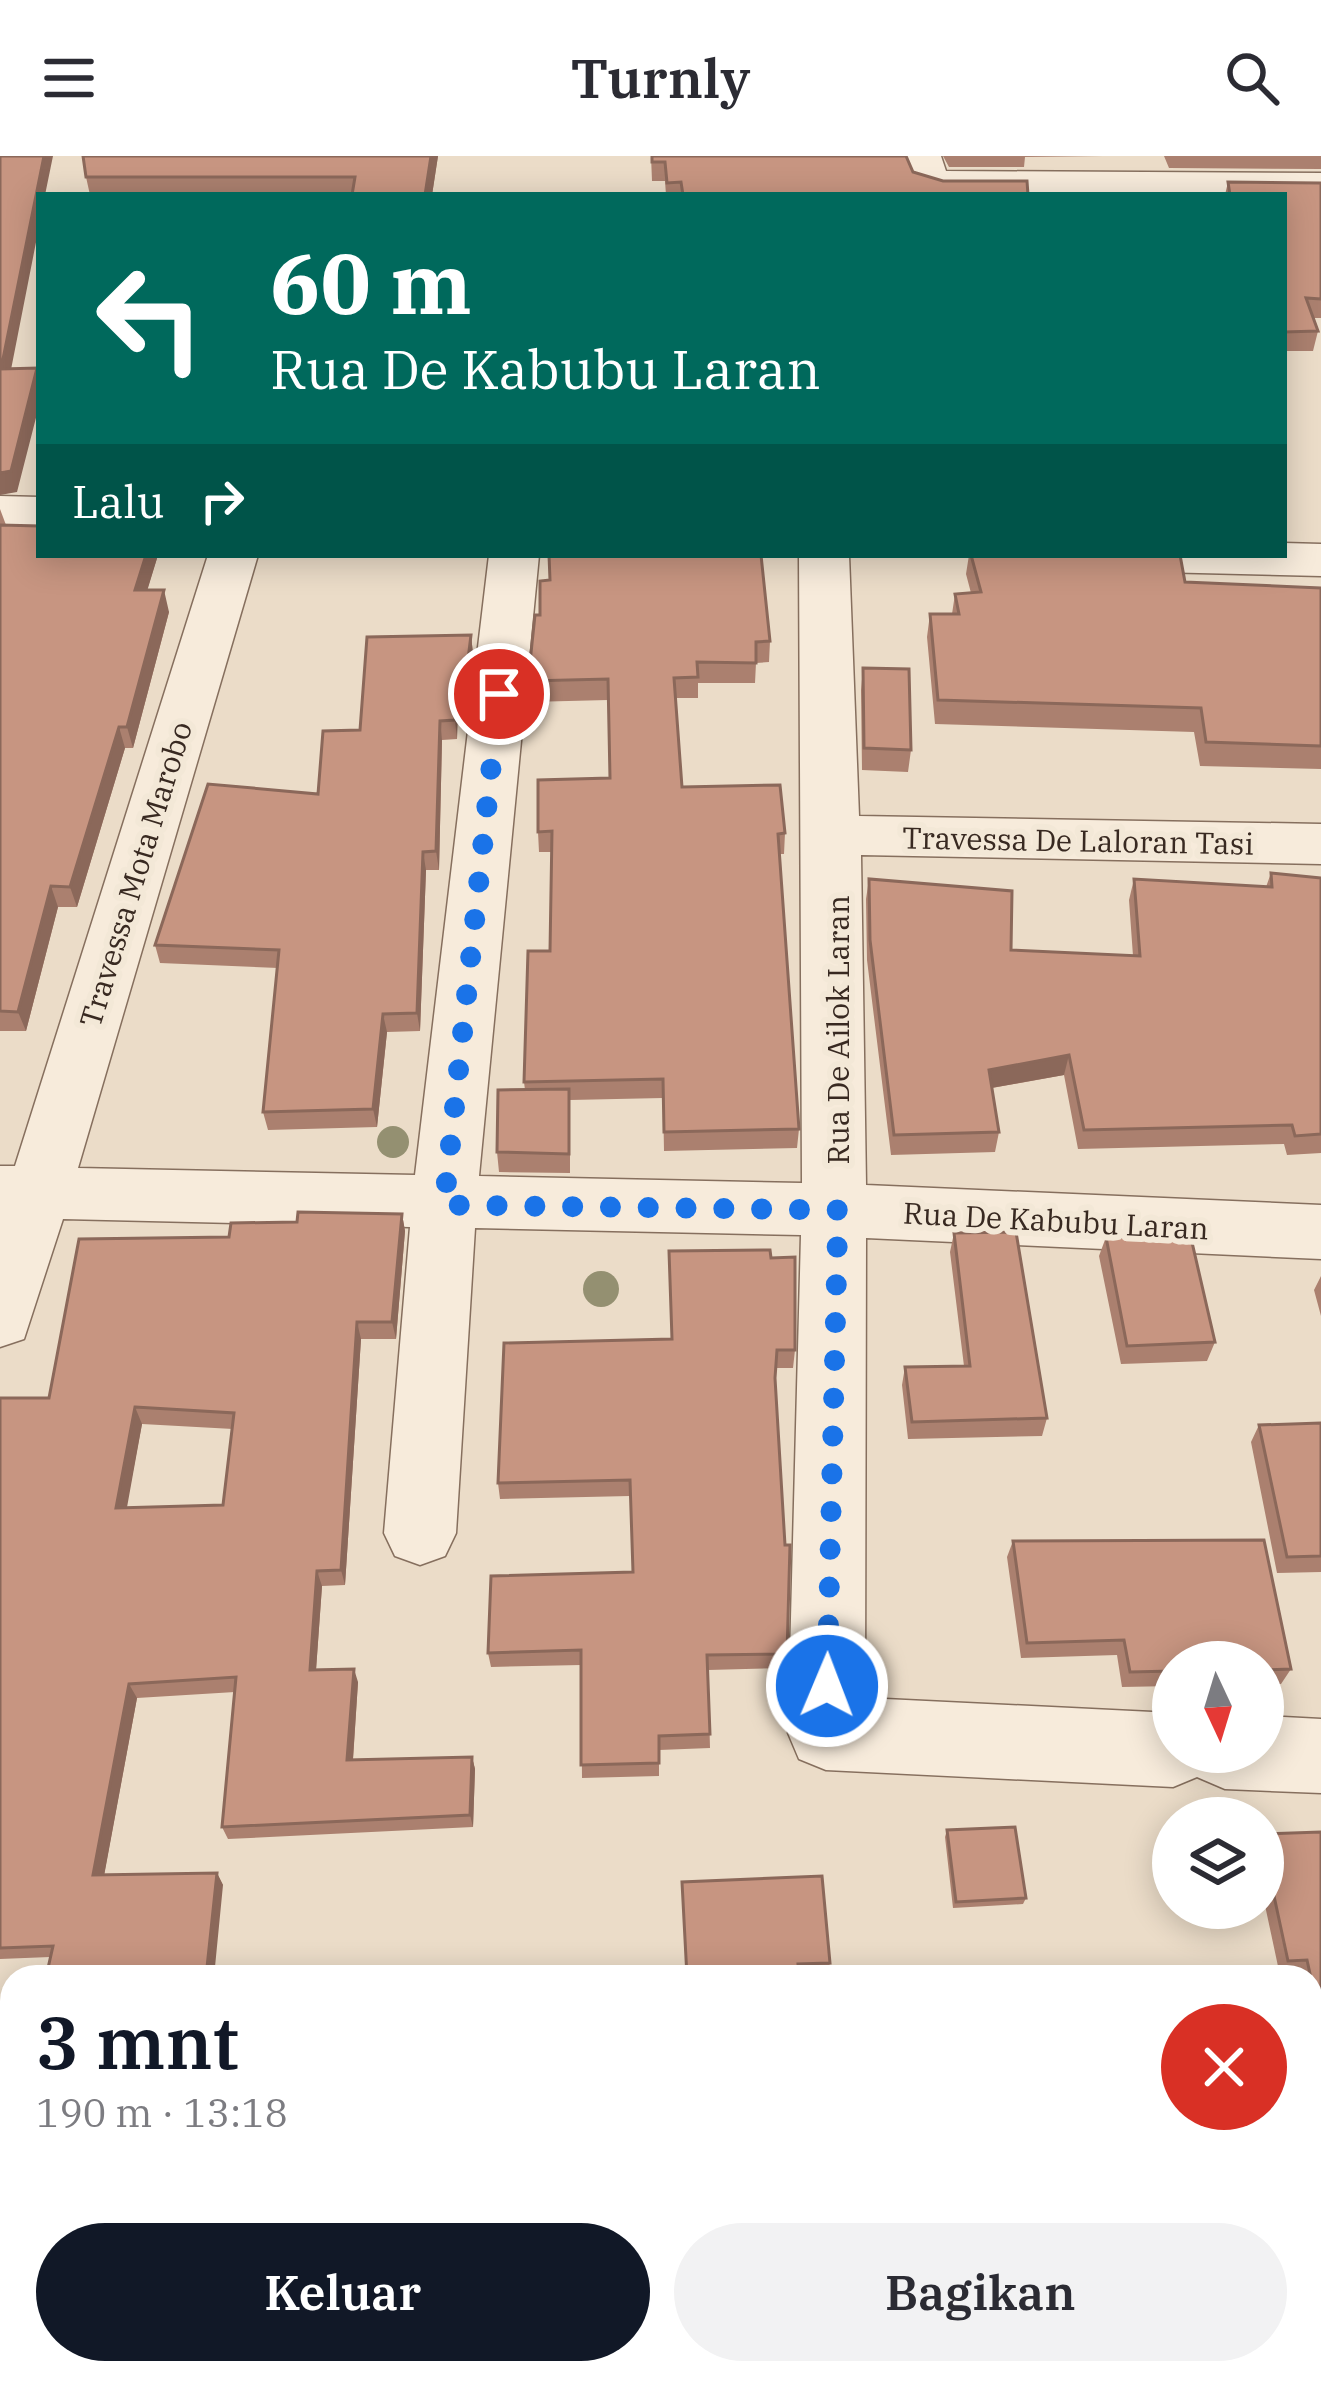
<!DOCTYPE html>
<html lang="id">
<head>
<meta charset="utf-8">
<style>
  body { margin:0; font-family:"IBM Plex Serif",serif; background:#f2f2f3; color:#2b2b33; height:100vh; display:flex; flex-direction:column; font-size:45px; white-space:nowrap }
  * { box-sizing:border-box; margin:0 }
  p { font-size:39px; color:#7c7c81 }
  .icon { flex:none; width:66px; height:66px; fill:none; stroke:currentColor; stroke-width:2; stroke-linecap:round; stroke-linejoin:round }
  .map { position:relative; flex:1; overflow:hidden }
  .drawer { position:absolute; left:0px; top:1809px; width:1323px; height:420px; display:flex; flex-direction:column; background:#fff; border-radius:36px 36px 0 0; box-shadow:0 6px 30px #0003 }
  .drawer>* { flex:none }
  .banner { position:absolute; left:36px; top:36px; width:1251px; height:366px; border-radius:0px; box-shadow:0 6px 30px #0003; background:#00695c; color:#fff; overflow:hidden }
  .needle { width:78px; rotate:176deg }
  .tools { position:absolute; left:1152px; top:1485px; display:grid; gap:24px }
  .tools a { display:grid; place-items:center; width:132px; height:132px; border-radius:50%; background:#fff; box-shadow:0 6px 30px #0003; font-size:60px }
  .pin { position:absolute; display:grid; place-items:center; width:102px; height:102px; color:#fff; margin:-51px; border:6px solid #fff; border-radius:50%; box-shadow:0 3px 12px #0007 }
  .me { position:absolute; width:132px; margin:-66px; rotate:1deg; stroke-linejoin:round; filter:drop-shadow(0 0 9px #0008) }
  .turn { display:flex; align-items:center; gap:42px; height:252px; padding:0 36px; font-size:54px }
  .turn .icon { width:156px; height:156px; stroke-width:2.5 }
  .turn b { display:block; font-size:84px; line-height:102px }
  .then { display:flex; align-items:center; height:114px; padding:0 36px; background:#0003; gap:24px; font-size:45px }
  .round { display:grid; place-items:center; flex:none; width:126px; height:126px; border-radius:63px; background:#f2f2f3 }
  .head { display:flex; align-items:center; justify-content:space-between; height:204px; padding:0 36px }
  h1 { font-size:72px; font-weight:600; line-height:90px; color:#111827 }
  .button { display:flex; gap:24px; margin-top:auto; padding:24px 36px }
  .button a { flex:1; height:138px; border-radius:72px; background:#111827; color:#fff; font-size:48px; font-weight:600; line-height:138px; text-align:center }
  .button a+a { background:#f2f2f3; color:#2b2b33 }
  header { display:flex; justify-content:space-between; align-items:center; height:156px; padding:0 36px; background:#fff; font-size:54px; font-weight:600 }
  .map>svg:first-child { display:block }
</style>
</head>
<body>
<header><svg class="icon" aria-label="menu" viewBox="0 0 24 24"><path d="M4 6h16M4 12h16M4 18h16"/></svg>Turnly<svg class="icon" aria-label="search" viewBox="0 0 24 24"><circle cx="10" cy="10" r="6"/><path d="M15 15l6 6"/></svg></header>
<div class="map">
<svg width="1321" height="2229" viewBox="0 0 1321 2229">
  <rect width="100%" height="100%" fill="#ebdcc8"/>
  <g fill="none" stroke-linecap="round" stroke-linejoin="round">
    <defs>
      <path id="minor" d="M901 0H941L946 15 1321 17V41L941 39 912 31Z
        M0 340 39 341V371L0 370Z
        M1284 387 1321 388V420L1115 415 1097 410 1090 399H1284Z
        M208 399H258L78 1012 415 1019 489 399H539L479 1020 802 1027 799 399H849L859 660 1321 668V708L861 699 866 1029 1321 1049V1103L866 1082 865 1542 1173 1557V1596H1263V1560L1321 1563V1637L1225 1633 1197 1621 1173 1631 826 1614 799 1603 788 1577 801 1079 475 1072 456 1377 445 1400 420 1409 395 1400 384 1377 410 1071 63 1063 24 1183 0 1191V1010H15Z"/>
    </defs>
    <use href="#minor" stroke="#866f5e" stroke-width="3"/>
    <use href="#minor" fill="#f7ebdb" fill-rule="evenodd"/>
  </g>
  <g fill="#949071">
    <circle cx="393" cy="986" r="16"/>
    <circle cx="601" cy="1133" r="18"/>
  </g>
  <path fill="#ab806f" fill-rule="evenodd" d="M438 0 432 39H90L86 21Z
    M651 0H906L913 16 943 25 1028 39H666L665 25H652Z
    M943 0H1103L1025 1 1024 11H949Z
    M1164 0H1321V13L1169 12Z
    M1228 26 1321 27V162H1313L1318 175 1313 195H1284V39H1225Z
    M0 353 6 369 39 399H158L147 434 169 456 133 592H125L77 751H58L26 875H0Z
    M969 399H1180L1185 426 1321 432V613L1200 610 1194 576 935 568 927 481 930 458H952L955 438 971 437 966 418Z
    M550 424 770 485 769 506 756 507 755 527H698V542H676L682 631 785 677 784 698H779L799 973 797 992 664 995 663 942 570 944V1017L499 1016 497 996 525 934 524 926 550 795 552 696H539L538 676 610 622 608 544 529 546 528 525 540 459Z
    M471 479 473 498 467 547H458L457 583 442 584 439 714H426L420 875 387 876 377 971 268 974 263 956 278 812 160 807 155 789 318 638 360 574Z
    M863 512 911 594 908 616 862 614 861 534Z
    M1271 717 1321 722V997L1287 999 1284 988 1078 993 1064 919 992 932 999 976 995 996 891 999 867 804 866 743 869 723 1011 794 1133 800 1129 744 1134 723 1266 731Z
    M402 1058 405 1075 396 1183H361L345 1429 322 1430 316 1514 358 1526 353 1604 472 1601 475 1613 473 1671 228 1683 222 1671 235 1536 137 1542 104 1719 217 1717 223 1729 50 1801 0 1803V1242H49L229 1081 297 1066ZM142 1268 233 1273 223 1349 126 1352Z
    M954 1077 1047 1262 1042 1280 908 1283 902 1229 905 1211 964 1210 950 1096Z
    M1106 1081 1215 1186 1207 1205 1121 1208 1099 1100Z
    M771 1102 795 1194 793 1212H776L775 1222 787 1498 785 1512 708 1514 710 1592 659 1594V1620L582 1622 581 1509 491 1511 488 1497 633 1416 630 1340 500 1343 498 1327Z
    M1321 1120V1160L1314 1134Z
    M1321 1267V1416L1277 1417 1251 1286 1259 1269Z
    M1013 1385 1291 1513 1281 1528H1263V1506H1173V1530L1122 1531 1117 1499 1021 1502 1007 1401Z
    M947 1674 1026 1742 1023 1748 953 1752 945 1681Z
    M1321 1676V1899H1316L1311 1875V1821H1299L1297 1814 1279 1815 1263 1740V1678Z
    M682 1726 830 1807 827 1818 799 1819V1821H686Z
    M0 1907H12V2140H0Z
    M1321 1914V1981L1311 1982V1915Z
    M1184 2217H1237L1184 2220Z"/>
  <path fill="#8b685a" d="M44 0H53L45 39H39V71L7 234 1 213Z
    M431 0H438L432 39H425Z
    M37 212 39 250 17 336 0 339V317Z
    M146 399H158L141 455 135 434Z
    M164 434 169 456 133 592 127 571Z
    M471 479 473 498 467 547 465 528Z
    M456 528 458 547 457 583 455 564Z
    M440 565 442 584 439 714 436 695Z
    M119 571 125 592 77 751 70 731Z
    M423 696 426 714 420 875 417 857Z
    M51 730 58 751 26 875 18 856Z
    M383 858 387 876 377 971 373 953Z
    M1069 899 1064 919 985 933 989 914Z
    M402 1058 405 1075 396 1183 392 1166Z
    M357 1166 361 1183 345 1429 341 1414Z
    M135 1251 142 1268 124 1368 116 1352Z
    M317 1415 322 1430 315 1528 310 1514Z
    M354 1513 358 1526 352 1617 347 1604Z
    M129 1528 137 1542 102 1731 93 1719Z
    M472 1601 475 1613 473 1671 470 1659Z
    M217 1717 223 1729 214 1821H206Z"/>
  <path fill="#c79581" stroke="#8b685a" stroke-width="3" fill-rule="evenodd" d="M0 0H44L1 213 37 212 11 315 0 317Z
    M83 0H431L425 39H352L355 21H86Z
    M652 0H906L913 16 943 25H1027L1028 39H683L681 26 667 27 665 6H652Z
    M1228 26 1321 27V143L1306 142 1318 175 1284 176V39H1230Z
    M0 369 39 370V399H146L135 434H164L127 571H119L70 731 51 730 18 856 0 855Z
    M549 399H761L770 485 756 486V507L697 506 698 521 674 522 682 631 780 629 785 677 778 678 799 973 664 976 663 923 524 926 528 795H550L552 675 538 676V624L610 622 608 523 528 525 535 459H540V425L550 424Z
    M971 399H1180L1185 426 1321 432V590L1206 586 1201 552 938 544 930 458H959L955 438 981 436Z
    M471 479 465 528H456L455 564 440 565 436 695 423 696 417 857 383 858 373 953 263 956 279 794 155 789 208 628 318 638 323 575 360 574 367 481Z
    M863 512 909 513 911 594 864 592Z
    M1271 717 1321 722V978L1295 980 1292 969 1084 974 1069 899 989 914 999 976 894 979 870 784 869 723 1012 735 1011 794 1140 800 1134 723 1272 731Z
    M569 933V998L497 996 498 934Z
    M298 1056 402 1058 392 1166H357L341 1414 317 1415 310 1514 354 1513 347 1604 472 1601 470 1659 222 1671 236 1521 129 1528 93 1719 217 1717 206 1821H46L53 1790 0 1792V1242H49L79 1083 229 1081 231 1067 297 1066ZM135 1251 234 1257 223 1349 116 1352Z
    M1016 1076 1047 1262 912 1266 905 1211 970 1210 954 1077Z
    M1106 1081 1191 1082 1215 1186 1127 1190Z
    M770 1094 771 1102 795 1101V1194H777L775 1222 785 1389H790L787 1498 707 1499 710 1578 659 1580V1607L581 1609V1494L488 1497 491 1420 633 1416 630 1324 498 1327 504 1187 672 1183 669 1095Z
    M1321 1267V1400L1287 1401 1259 1269Z
    M1264 1384 1291 1513 1263 1514V1506H1173V1515L1130 1516 1124 1484 1027 1487 1013 1385Z
    M1015 1671 1026 1742 956 1746 947 1674Z
    M1321 1676V1868L1307 1804 1288 1805 1263 1689V1678Z
    M822 1720 830 1807 798 1808 799 1821H687L682 1726Z
    M0 1907H12V2134H0Z
    M1321 1914V1974H1311V1915Z
    M1311 2135 1321 2183V2209H1311Z
    M124 2217H782V2221L910 2226V2229H123Z"/>
  <g fill="none" stroke-linecap="round" stroke-linejoin="round">
    <path stroke="#1a73e8" stroke-width="21" stroke-dasharray="0 37.8" d="M499 538 444 1049 838 1054 827 1530"/>
  </g>
  <g text-anchor="middle" dominant-baseline="central" stroke-width="12" stroke-linejoin="round" paint-order="stroke">
    <g font-size="30" fill="#382921" stroke="#f3e8d7">
      <text transform="translate(1078 684) rotate(1)">Travessa De Laloran Tasi</text>
      <text transform="translate(135 718) rotate(-73)">Travessa Mota Marobo</text>
      <text transform="translate(837 874) rotate(-90)">Rua De Ailok Laran</text>
      <text transform="translate(1056 1064) rotate(3)">Rua De Kabubu Laran</text>
    </g>
  </g>
</svg>
<div class="tools">
<a><svg class="needle" viewBox="-14 -14 28 28"><path d="M0-13l5 13h-10z" fill="#e53935"/><path d="M0 13l5-13h-10z" fill="#7c7c81"/></svg></a>
<a><svg class="icon" aria-label="layers" viewBox="0 0 24 24"><path d="M12 4l9 5-9 5-9-5zM3 14l9 5 9-5"/></svg></a>
</div>
<div class="pin" style="left:499px;top:538px;background:#d93025"><svg class="icon" aria-label="arrive" viewBox="0 0 24 24"><path d="M6 21V4h12l-3 4 3 4H6"/></svg></div>
<svg class="me" style="left:827px;top:1530px" viewBox="-20 -20 40 40"><circle r="17" fill="#1a73e8" stroke="#fff" stroke-width="3"/><path d="M0-11L8 9 0 5-8 9z" fill="#fff"/></svg>
<div class="banner">
<div class="turn"><svg class="icon" aria-label="left" viewBox="0 0 24 24"><path d="M17 20v-9H6M10 6l-5 5 5 5"/></svg><div><b>60 m</b>Rua De Kabubu Laran</div></div>
<div class="then">Lalu<svg class="icon" aria-label="right" viewBox="0 0 24 24"><path d="M7 20v-9h11M14 6l5 5-5 5"/></svg></div>
</div>
<section class="drawer">
<div class="head"><div><h1>3 mnt</h1><p>190 m · 13:18</p></div><a class="round" style="background:#d93025;color:#fff"><svg class="icon" aria-label="close" viewBox="0 0 24 24"><path d="M6 6l12 12M18 6L6 18"/></svg></a></div>
<div class="button"><a>Keluar</a><a>Bagikan</a></div>
</section>
</div>
</body>
</html>
